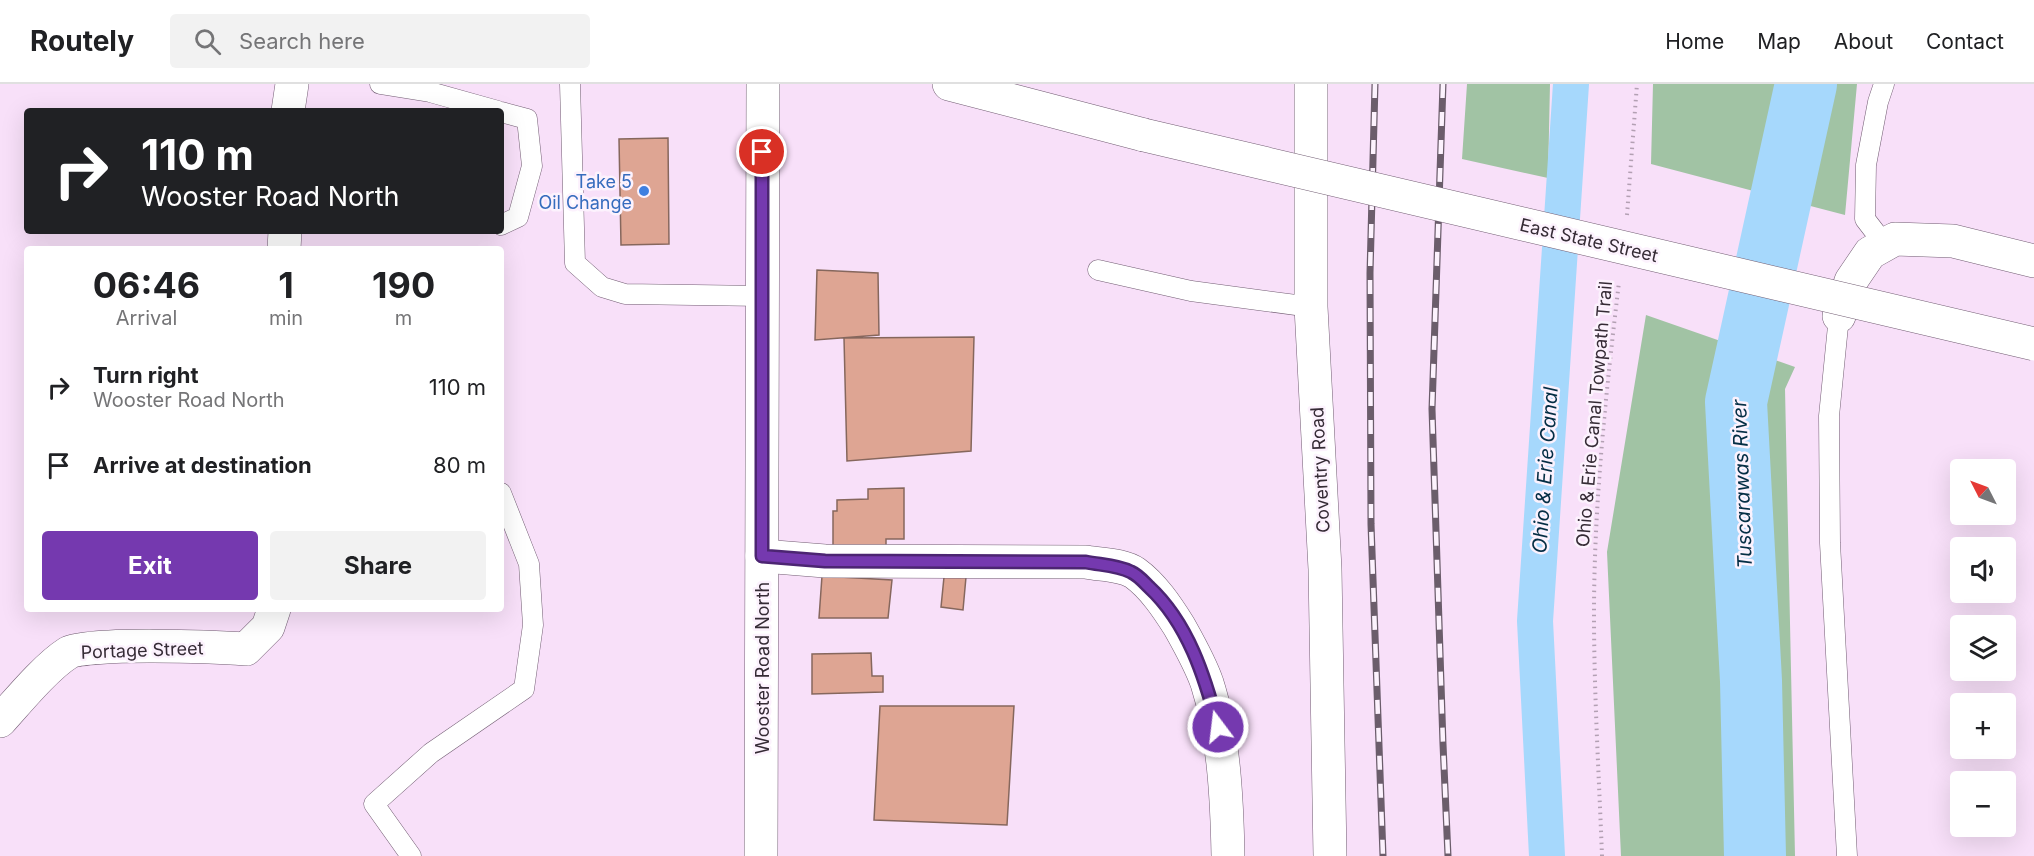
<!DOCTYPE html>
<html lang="en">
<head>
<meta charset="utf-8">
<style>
  body { margin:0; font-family:Inter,sans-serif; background:#f2f2f2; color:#202124; height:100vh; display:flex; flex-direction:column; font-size:22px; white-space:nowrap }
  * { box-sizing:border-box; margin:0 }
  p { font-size:20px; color:#757577 }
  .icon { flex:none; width:33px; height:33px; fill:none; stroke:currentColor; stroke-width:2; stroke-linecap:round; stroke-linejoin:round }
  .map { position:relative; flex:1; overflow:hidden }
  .sheet { position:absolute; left:24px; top:162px; width:480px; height:366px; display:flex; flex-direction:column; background:#fff; border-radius:6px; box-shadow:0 6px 24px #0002 }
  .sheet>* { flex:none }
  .guide { position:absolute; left:24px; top:24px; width:480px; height:126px; border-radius:6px; box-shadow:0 6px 24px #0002; background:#202124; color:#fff; overflow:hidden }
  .needle { width:39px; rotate:312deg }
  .controls { position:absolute; left:1950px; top:375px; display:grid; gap:12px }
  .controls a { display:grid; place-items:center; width:66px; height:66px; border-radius:6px; background:#fff; box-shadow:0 6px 24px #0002; font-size:30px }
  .pin { position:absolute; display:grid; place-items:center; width:51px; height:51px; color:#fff; margin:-26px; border:3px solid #fff; border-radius:50%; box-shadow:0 2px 6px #0007 }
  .me { position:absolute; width:66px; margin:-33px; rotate:345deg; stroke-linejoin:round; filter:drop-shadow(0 0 4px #0008) }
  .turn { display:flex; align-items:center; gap:21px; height:126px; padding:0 18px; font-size:27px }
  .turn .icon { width:78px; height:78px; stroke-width:2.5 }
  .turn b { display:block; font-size:42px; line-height:51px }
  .eta { display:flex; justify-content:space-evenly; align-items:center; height:102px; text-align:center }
  .eta b { font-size:36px; font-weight:700; line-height:42px }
  .action { display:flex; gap:12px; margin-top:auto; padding:12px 18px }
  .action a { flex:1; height:69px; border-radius:6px; background:#7539af; color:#fff; font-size:24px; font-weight:700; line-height:69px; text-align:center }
  .action a+a { background:#f2f2f2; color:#202124 }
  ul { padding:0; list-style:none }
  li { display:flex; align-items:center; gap:18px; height:78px; padding:0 18px }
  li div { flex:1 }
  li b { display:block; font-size:22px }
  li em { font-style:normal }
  header { display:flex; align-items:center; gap:36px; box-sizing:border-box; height:84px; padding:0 30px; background:#fff; border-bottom:2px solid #e0e0e0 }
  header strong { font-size:28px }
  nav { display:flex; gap:33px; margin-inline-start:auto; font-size:21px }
  .search { width:420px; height:54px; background:#f2f2f2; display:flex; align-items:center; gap:15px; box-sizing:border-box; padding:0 21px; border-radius:6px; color:#757577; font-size:22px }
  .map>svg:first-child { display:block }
</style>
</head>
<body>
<header>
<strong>Routely</strong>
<div class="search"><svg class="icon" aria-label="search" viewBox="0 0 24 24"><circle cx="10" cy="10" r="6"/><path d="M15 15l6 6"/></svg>Search here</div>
<nav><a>Home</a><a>Map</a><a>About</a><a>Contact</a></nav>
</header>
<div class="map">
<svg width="2034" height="772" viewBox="0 0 2034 772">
  <rect width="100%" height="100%" fill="#f8e0f9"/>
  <path fill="#a1c3a4" d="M1467 0H1550L1548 94 1462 75Z
    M1653 0H1857L1845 131 1651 80Z
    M1646 231 1795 283 1785 305 1795 772H1621L1607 468Z"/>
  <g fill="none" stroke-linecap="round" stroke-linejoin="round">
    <path stroke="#a6d8fc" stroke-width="36" d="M1547 772 1535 537 1571 0"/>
    <path stroke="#a6d8fc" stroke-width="62" d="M1755 772 1751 597 1736 318 1806 0"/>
  </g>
  <path fill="#dea593" stroke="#86675d" stroke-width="1.5" d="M668 54 669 160 621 161 619 55Z
    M817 186 878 189 879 251 815 256Z
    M974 253 971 367 847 377 844 254Z
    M904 404V455H886V466L833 467V427H837V416L868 415V405Z
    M822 492 892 496 888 534H819Z
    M944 493H966L963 526 941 523Z
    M871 569 872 592H883V608L812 610V570Z
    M880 622H1014L1007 741 874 736Z"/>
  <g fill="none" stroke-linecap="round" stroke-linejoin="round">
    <defs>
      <path id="lane" d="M380 0 430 8 498 27
        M570 0 575 179 602 203 625 210 763 212
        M1884 0 1878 18 1866 81 1865 135 1885 161
        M501 28 527 35 532 82 518 133 501 141
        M1098 186 1191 207 1311 223
        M1839 232 1829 332 1830 459 1847 772
        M411 772 374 720 431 669 524 605 533 541 529 480 501 409"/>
      <path id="street" d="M1311 0V223L1325 485 1330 772
        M288 27 292 0
        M284 165 285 147
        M1839 232 1851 197 1870 169 1895 155 1953 157 2034 177
        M762 472 825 477 1086 478C1101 481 1122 480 1135 489 1153 502 1167 523 1179 542 1189 560 1200 579 1207 599 1224 652 1227 717 1228 772
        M0 637C18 617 46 583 68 569 86 558 218 563 246 565L268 543 274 525"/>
      <path id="secondary" d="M949 0 1144 51
        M761 772 763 0"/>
    </defs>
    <use href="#lane" stroke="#725d73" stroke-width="21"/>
    <use href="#street" stroke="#725d73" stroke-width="34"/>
    <use href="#secondary" stroke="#725d73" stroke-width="34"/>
    <path stroke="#b3a0b3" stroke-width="4" stroke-dasharray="1.5 4.5" stroke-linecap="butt" d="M1627 131 1637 0
      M1602 772C1599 692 1594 611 1594 530 1594 419 1606 308 1619 198"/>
    <use href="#lane" stroke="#fff" stroke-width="20"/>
    <use href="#street" stroke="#fff" stroke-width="33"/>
    <use href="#secondary" stroke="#fff" stroke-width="33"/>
    <defs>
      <path id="rail" d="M1375 0 1370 189 1371 440 1383 772
        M1443 0 1432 325 1443 660 1448 772"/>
    </defs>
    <use href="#rail" stroke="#6b5d6b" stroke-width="7"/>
    <use href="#rail" stroke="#fcf2fd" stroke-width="4.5" stroke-dasharray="14" stroke-linecap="butt"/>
    <defs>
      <path id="secondary-bridge" d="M1144 51 2034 260"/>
    </defs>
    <use href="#secondary-bridge" stroke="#725d73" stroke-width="34" stroke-linecap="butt"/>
    <use href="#secondary-bridge" stroke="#fff" stroke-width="33"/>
  </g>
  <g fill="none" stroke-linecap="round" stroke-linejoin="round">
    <defs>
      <path id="route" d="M762 68V472L825 477 1086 478C1101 481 1118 481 1131 488 1138 491 1144 498 1149 503 1188 539 1205 593 1218 643"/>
    </defs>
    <use href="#route" stroke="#4c2572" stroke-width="15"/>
    <use href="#route" stroke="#7539af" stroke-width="10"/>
  </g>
  <circle fill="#3f7fe0" stroke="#fcf2fd" stroke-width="2" cx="644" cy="107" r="6"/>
  <g text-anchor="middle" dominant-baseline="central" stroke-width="5" stroke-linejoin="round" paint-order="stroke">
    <g font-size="18" fill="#366cbe" stroke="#fcf2fd" text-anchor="end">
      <text x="632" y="97">Take 5<tspan x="632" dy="21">Oil Change</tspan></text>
    </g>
    <g font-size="18" fill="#352b35" stroke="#fcf2fd">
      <text transform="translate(1589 156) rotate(13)">East State Street</text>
      <text transform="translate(1594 330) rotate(-85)">Ohio &amp; Erie Canal Towpath Trail</text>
      <text transform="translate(1320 386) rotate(-93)">Coventry Road</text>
      <text transform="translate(142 566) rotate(-2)">Portage Street</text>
      <text transform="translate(762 584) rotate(-90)">Wooster Road North</text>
    </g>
    <g font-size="20" font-style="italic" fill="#042e45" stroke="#fcf2fd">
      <text transform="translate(1545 386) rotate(-86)">Ohio &amp; Erie Canal</text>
      <text transform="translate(1742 400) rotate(-92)">Tuscarawas River</text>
    </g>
  </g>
</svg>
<div class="controls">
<a><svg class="needle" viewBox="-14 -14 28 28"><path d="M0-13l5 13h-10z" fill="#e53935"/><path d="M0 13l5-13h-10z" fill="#757577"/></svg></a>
<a><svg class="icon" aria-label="sound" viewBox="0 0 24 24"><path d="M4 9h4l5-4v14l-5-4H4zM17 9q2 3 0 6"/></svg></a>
<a><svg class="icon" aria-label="layers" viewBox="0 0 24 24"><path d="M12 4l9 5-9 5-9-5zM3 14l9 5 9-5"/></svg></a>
<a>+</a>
<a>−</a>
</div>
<div class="pin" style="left:762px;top:68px;background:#d93025"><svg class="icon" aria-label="arrive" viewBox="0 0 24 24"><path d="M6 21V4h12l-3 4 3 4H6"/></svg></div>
<svg class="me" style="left:1218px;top:643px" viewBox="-20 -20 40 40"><circle r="17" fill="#7539af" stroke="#fff" stroke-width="3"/><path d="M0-11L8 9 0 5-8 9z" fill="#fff"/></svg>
<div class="guide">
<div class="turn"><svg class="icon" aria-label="right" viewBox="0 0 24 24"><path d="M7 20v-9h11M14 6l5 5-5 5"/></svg><div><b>110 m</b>Wooster Road North</div></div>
</div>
<section class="sheet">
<div class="eta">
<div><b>06:46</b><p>Arrival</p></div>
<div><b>1</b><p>min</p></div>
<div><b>190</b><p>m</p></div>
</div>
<ul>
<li><svg class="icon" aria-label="right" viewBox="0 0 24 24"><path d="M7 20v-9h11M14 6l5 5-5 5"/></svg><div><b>Turn right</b><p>Wooster Road North</p></div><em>110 m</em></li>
<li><svg class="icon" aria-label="arrive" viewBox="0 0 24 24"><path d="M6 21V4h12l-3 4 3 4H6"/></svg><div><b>Arrive at destination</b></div><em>80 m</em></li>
</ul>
<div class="action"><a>Exit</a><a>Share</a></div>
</section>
</div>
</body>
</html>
